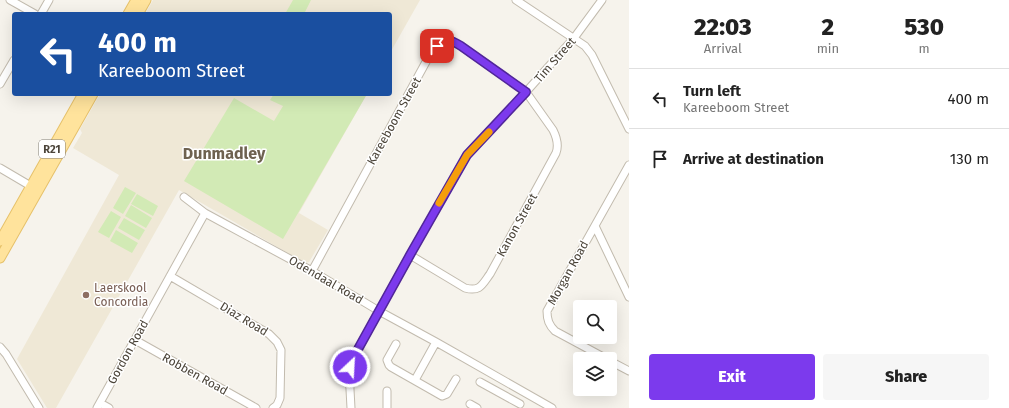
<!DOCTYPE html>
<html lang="en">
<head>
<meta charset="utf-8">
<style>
  body { margin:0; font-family:"Fira Sans",sans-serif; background:#f6f6f6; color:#222; height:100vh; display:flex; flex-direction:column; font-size:15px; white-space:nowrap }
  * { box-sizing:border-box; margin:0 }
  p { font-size:13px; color:#767676 }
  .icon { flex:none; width:22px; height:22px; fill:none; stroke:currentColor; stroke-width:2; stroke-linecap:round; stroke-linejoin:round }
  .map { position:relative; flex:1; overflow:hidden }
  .sheet { display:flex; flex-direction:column; background:#fff; width:380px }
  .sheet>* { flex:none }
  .banner { position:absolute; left:12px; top:12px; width:380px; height:84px; border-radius:4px; box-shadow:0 4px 16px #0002; background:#1a4fa0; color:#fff; overflow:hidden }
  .fabs { position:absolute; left:573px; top:300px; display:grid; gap:8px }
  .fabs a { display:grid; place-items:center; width:44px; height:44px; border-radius:4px; background:#fff; box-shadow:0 4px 16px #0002; font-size:20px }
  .pin { position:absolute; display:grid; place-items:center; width:34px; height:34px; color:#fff; margin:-17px; border-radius:8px; box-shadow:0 2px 6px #0006 }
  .me { position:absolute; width:44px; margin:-22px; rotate:25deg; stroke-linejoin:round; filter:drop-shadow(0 0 3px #0008) }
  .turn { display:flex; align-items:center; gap:14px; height:84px; padding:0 20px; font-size:18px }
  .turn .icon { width:52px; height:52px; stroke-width:2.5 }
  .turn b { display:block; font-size:28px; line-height:34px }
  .eta { display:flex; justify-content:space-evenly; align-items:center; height:68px; text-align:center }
  .eta b { font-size:24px; font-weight:800; line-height:28px }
  .button { display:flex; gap:8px; margin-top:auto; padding:8px 20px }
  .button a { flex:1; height:46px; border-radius:4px; background:#7c3aed; color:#fff; font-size:16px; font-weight:800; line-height:46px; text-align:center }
  .button a+a { background:#f6f6f6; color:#222 }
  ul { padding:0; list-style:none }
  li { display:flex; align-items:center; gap:12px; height:60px; padding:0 20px; border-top:1px solid #e0e0e0 }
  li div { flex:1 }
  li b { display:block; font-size:15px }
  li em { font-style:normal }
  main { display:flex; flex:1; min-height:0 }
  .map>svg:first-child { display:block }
</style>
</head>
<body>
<main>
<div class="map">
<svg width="629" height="408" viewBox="0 0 629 408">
  <rect width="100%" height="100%" fill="#f6f3ec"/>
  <path fill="#efe8d6" d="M153 0H420L390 53V14H145Z
    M100 94H367L299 213 328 230 309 262 305 263 179 190 56 408H47L17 359 119 175 73 148 82 133 80 129Z"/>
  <path fill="#d2eab5" d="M293 0H311L304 14H285Z
    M274 94H367L283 239 184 181 234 98 274 121 283 106 270 100Z
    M125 187 136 193 123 214 113 208Z
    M137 194 158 206 153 216 131 204Z
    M131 205 152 218 146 228 125 216Z
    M111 211 121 217 109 238 98 232Z
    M124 218 145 230 139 240 118 228Z
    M116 230 138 243 132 253 110 241Z"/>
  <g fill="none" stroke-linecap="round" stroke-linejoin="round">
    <defs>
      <path id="minor" d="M10 0 35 14
        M516 0 585 46 592 55 629 129
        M41 14 49 0
        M0 84 14 60
        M0 168 34 188
        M184 197 205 213 312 271 379 311 436 342 552 408
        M595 226 629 297
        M312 271 427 60C437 43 440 35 461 46L526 92 553 130C557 138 559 145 556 153L490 274C482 285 480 292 465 288L410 255
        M170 276 269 334 277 342 281 350 280 398 277 405 273 408
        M135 340 256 408
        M396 344 387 360 389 365 391 367 442 396 447 394 456 379
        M0 347 6 354 39 408
        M607 359 555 331C549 325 547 320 547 311L629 165
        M610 361 629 371
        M415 380 436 342
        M480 382 520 404
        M387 391V408
        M100 403 109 408
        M470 404 477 408
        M97 408 205 213
        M351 408 349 371 352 360 410 255 467 155 526 92 574 38 602 0"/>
      <path id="major" d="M128 14 136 0
        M138 14 146 0
        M0 241 83 94
        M0 258 93 94"/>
    </defs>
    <use href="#minor" stroke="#c2bbae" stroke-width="9"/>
    <use href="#major" stroke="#e6c16a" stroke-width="11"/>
    <use href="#minor" stroke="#fff" stroke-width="7"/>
    <use href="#major" stroke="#ffe39c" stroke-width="9"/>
  </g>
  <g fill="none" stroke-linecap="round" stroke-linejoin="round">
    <defs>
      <path id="route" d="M350 367 352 360 410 255 467 155 526 92 461 46C451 40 446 37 437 46"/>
    </defs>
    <use href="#route" stroke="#51269a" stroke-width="10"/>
    <use href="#route" stroke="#7c3aed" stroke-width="7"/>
    <path stroke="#f59e0b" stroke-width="7" d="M439 203 467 155 489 132"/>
  </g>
  <circle fill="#8d6e63" stroke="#fff" stroke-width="1.5" cx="86" cy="295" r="4"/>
  <g text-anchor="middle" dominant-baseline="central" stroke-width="3" stroke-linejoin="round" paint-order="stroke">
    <rect fill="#fff" stroke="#817c74" stroke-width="1" x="39" y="140" width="26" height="18" rx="3"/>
    <g font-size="11" font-weight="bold" fill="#4b4439">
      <text x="52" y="149">R21</text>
    </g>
    <g font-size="12" fill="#4b4439" stroke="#fff">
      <text transform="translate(555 60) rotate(-49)">Tim Street</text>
      <text transform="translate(394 121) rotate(-61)">Kareeboom Street</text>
      <text transform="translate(517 225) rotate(-61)">Kanon Street</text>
      <text transform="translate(568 273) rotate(-61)">Morgan Road</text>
      <text transform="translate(326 280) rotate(30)">Odendaal Road</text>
      <text transform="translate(244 319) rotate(31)">Diaz Road</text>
      <text transform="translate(128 352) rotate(-61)">Gordon Road</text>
      <text transform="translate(195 374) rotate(29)">Robben Road</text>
    </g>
    <g font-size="12" fill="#785e54" stroke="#fff" text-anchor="start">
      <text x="94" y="288">Laerskool<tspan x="94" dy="14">Concordia</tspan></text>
    </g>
    <g font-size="16" font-weight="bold" fill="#6e6250" stroke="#fff">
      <text x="224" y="153">Dunmadley</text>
    </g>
  </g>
</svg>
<div class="fabs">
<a><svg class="icon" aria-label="search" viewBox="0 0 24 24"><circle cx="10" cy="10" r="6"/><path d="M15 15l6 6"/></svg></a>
<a><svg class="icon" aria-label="layers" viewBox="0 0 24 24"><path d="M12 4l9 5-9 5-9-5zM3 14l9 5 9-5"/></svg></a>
</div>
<div class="pin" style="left:437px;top:46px;background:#d93025"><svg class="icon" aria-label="arrive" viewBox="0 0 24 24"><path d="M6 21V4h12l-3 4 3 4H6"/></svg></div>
<svg class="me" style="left:350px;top:367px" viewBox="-20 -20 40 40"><circle r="17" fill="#7c3aed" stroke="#fff" stroke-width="3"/><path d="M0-11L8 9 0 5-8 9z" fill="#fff"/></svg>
<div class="banner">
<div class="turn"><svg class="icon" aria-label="left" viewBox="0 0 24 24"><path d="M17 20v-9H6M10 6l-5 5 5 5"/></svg><div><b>400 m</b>Kareeboom Street</div></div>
</div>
</div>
<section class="sheet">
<div class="eta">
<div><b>22:03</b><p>Arrival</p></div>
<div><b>2</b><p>min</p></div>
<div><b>530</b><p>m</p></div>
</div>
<ul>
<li><svg class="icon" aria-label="left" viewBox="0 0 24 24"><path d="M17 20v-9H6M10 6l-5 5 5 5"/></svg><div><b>Turn left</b><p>Kareeboom Street</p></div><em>400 m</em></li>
<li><svg class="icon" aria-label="arrive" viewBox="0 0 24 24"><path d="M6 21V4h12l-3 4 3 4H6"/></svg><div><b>Arrive at destination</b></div><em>130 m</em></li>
</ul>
<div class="button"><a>Exit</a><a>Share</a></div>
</section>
</main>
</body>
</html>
